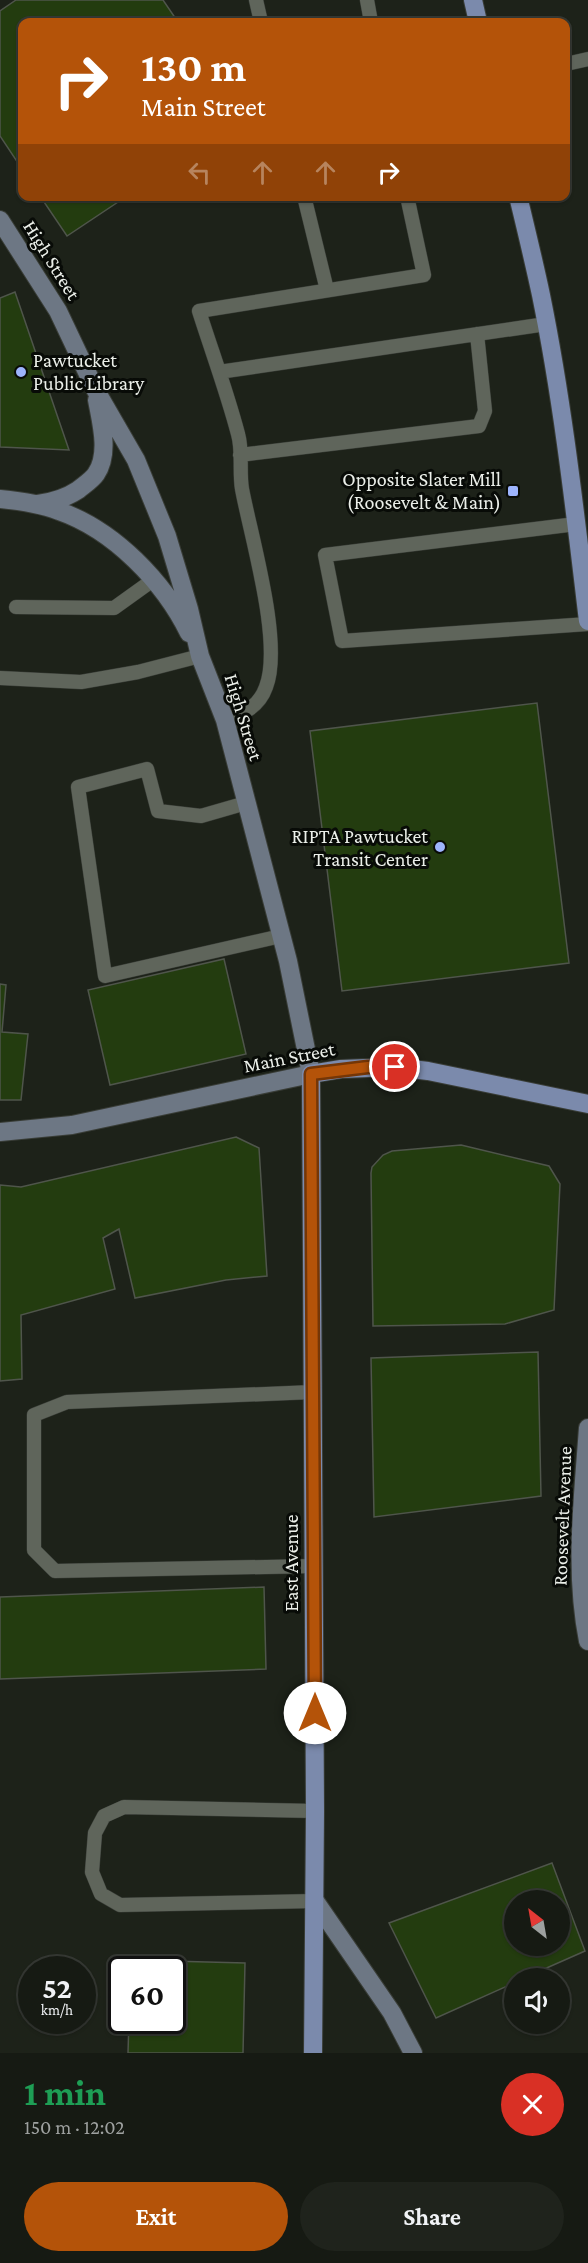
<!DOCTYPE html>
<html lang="en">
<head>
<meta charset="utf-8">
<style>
  body { margin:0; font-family:"Crimson Pro",serif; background:#1f231c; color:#f1f3f6; height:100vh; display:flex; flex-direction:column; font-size:22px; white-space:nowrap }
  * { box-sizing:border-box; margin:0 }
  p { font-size:20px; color:#9ea1a0 }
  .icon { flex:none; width:33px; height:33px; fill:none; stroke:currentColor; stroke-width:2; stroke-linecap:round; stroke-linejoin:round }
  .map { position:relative; height:2053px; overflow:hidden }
  .drawer { display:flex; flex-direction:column; background:#161a13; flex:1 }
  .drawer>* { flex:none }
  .banner { position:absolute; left:18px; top:18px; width:552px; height:183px; border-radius:12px; box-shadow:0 2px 4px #0004,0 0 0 2px #353833; background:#b45309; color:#fff; overflow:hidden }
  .needle { width:39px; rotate:329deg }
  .tools { position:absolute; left:504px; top:1890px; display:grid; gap:12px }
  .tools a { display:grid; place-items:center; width:66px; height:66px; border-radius:50%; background:#161a13; box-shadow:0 2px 4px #0004,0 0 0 2px #353833; font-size:30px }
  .speed { position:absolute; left:18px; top:1956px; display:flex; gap:12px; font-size:30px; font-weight:700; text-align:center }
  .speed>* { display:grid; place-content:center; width:78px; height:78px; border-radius:50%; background:#161a13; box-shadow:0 2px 4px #0004,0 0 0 2px #353833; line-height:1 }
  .speed small { font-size:15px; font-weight:400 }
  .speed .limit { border:3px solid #111; border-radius:9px; background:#fff; color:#111 }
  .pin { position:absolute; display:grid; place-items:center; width:51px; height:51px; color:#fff; margin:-26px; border:3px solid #fff; border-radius:50%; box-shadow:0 2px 6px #0007 }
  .me { position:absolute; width:66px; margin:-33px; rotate:0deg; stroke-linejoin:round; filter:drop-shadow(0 0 4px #0008) }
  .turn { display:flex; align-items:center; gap:21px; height:126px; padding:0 24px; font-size:27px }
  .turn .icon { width:78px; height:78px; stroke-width:2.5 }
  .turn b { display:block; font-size:42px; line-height:51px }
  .lanes { display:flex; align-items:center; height:57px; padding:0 24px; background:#0003; justify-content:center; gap:30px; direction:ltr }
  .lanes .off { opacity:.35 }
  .round { display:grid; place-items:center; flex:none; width:63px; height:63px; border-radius:32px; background:#1f231c }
  .head { display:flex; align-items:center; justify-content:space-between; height:102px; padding:0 24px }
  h1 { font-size:36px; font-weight:700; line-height:45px; color:#1e9e55 }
  .cta { display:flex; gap:12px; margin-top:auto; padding:12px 24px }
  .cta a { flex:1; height:69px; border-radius:36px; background:#b45309; color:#fff; font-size:24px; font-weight:700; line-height:69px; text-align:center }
  .cta a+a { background:#1f231c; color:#f1f3f6 }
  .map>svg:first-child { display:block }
</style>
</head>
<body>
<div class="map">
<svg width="588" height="2053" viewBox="0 0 588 2053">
  <rect width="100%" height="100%" fill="#1d2219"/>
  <path fill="#233c0f" stroke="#4f554b" stroke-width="1.5" fill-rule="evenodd" d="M16 0H163L178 22H22V169L0 136V11Z
    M40 196H127L67 236Z
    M15 292 69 450 0 447V298Z
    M537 703 569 963 342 991 310 731Z
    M224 959 246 1054 110 1085 88 990Z
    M0 984 6 985 2 1032 28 1034 21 1100H0Z
    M236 1137 259 1148 267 1276 226 1280 135 1298 119 1229 103 1238 115 1289 21 1315 22 1379 0 1381V1185L21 1187Z
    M461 1145 549 1166 560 1184 554 1310 505 1324 373 1326 371 1173 372 1167 383 1155 392 1151Z
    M538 1352 541 1496 374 1517 371 1358Z
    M264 1587 266 1669 0 1679V1597Z
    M552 1863 585 1951 524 1978H514V1983L436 2018 389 1923ZM514 1900H560V1946H514Z
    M131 1960 245 1963 243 2053H128L129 2020H172V1970H131Z"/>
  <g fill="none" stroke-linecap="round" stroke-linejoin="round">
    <defs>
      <path id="lane" d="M256 0 261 22
        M367 0 371 22
        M566 64 588 59
        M304 196 327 290
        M219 372 546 324
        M240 455 479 426 485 411 477 334
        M576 524 325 555 342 641 588 624
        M16 607 114 608 153 580
        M0 678 81 682 138 672 200 656
        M225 720C243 714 259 707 266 687 283 643 251 537 242 489 239 471 243 451 238 434 227 392 212 352 199 311L424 275 407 196
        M246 803 201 816 158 811 147 769 78 787 105 976 281 936
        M313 1392 67 1402 34 1415V1550L55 1571 314 1566
        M315 1901 120 1905 101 1894 92 1872 95 1833 104 1816 124 1807 315 1811"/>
      <path id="secondary" d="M0 220 58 311 95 389 136 460 167 536 189 609 200 656 225 720 288 961 311 1074 72 1125 0 1132
        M0 499C20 501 41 504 59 511 114 530 164 582 189 633
        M38 504C52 502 66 498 78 490 84 485 92 480 96 474 110 454 101 422 97 400
        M588 1428C583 1498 574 1571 588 1641
        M315 1901 392 2013 413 2053"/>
      <path id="primary" d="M473 0 478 22
        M518 196C526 229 534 262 541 295 563 403 575 512 588 621
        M313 2053 315 1811 311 1074 341 1069 395 1067 428 1071 588 1104"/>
    </defs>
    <use href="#lane" stroke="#393d37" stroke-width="15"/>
    <use href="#secondary" stroke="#393d37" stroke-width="20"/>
    <use href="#primary" stroke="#393d37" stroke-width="20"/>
    <use href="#lane" stroke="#5f655b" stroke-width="14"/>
    <use href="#secondary" stroke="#6d7784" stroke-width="18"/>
    <use href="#primary" stroke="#7b8aac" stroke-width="18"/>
  </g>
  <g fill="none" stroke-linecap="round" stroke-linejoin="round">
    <defs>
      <path id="route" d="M315 1713 311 1074 368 1067H395"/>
    </defs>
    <use href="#route" stroke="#753606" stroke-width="15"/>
    <use href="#route" stroke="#b45309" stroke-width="10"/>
  </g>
  <g fill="#9db4fd" stroke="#080b07" stroke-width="2">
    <circle cx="21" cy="372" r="6"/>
    <rect x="507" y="485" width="12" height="12" rx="3"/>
    <circle cx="440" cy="847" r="6"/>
  </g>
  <g text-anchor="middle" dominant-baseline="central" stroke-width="6" stroke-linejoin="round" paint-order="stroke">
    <g font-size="20" fill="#ebefe9" stroke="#080b07">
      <text transform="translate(52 260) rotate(58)">High Street</text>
      <text transform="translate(244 717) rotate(73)">High Street</text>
      <text transform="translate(289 1057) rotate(-11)">Main Street</text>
      <text transform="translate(562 1516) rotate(-88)">Roosevelt Avenue</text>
      <text transform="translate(291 1563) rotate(-90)">East Avenue</text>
    </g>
    <g font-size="20" fill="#ebefe9" stroke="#080b07" text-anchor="end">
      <text x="33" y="360" text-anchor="start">Pawtucket<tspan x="33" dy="23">Public Library</tspan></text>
      <text x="501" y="479">Opposite Slater Mill<tspan x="501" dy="23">(Roosevelt &amp; Main)</tspan></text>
      <text x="428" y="836">RIPTA Pawtucket<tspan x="428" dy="23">Transit Center</tspan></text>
    </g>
  </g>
</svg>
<div class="tools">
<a><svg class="needle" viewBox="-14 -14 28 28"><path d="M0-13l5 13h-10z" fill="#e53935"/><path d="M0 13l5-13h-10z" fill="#9ea1a0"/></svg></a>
<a><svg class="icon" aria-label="sound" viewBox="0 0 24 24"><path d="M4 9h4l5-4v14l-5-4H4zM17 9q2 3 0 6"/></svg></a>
</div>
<div class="speed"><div>52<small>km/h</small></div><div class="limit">60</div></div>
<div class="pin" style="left:395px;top:1067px;background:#d93025"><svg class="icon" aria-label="arrive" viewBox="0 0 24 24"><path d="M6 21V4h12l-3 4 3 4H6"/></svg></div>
<svg class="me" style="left:315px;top:1713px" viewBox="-20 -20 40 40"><circle r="19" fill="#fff"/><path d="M0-13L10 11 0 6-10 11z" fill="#b45309"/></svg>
<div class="banner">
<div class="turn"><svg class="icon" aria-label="right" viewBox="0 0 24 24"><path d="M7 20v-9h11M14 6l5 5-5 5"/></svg><div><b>130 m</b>Main Street</div></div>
<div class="lanes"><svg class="icon off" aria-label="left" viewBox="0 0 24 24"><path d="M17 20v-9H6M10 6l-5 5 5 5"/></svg><svg class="icon off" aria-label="ahead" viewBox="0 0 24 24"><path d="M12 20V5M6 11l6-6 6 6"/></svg><svg class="icon off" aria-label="ahead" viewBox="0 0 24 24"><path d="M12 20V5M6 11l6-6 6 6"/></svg><svg class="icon" aria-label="right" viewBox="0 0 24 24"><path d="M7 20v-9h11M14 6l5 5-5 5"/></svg></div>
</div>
</div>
<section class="drawer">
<div class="head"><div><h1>1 min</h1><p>150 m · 12:02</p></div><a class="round" style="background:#d93025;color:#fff"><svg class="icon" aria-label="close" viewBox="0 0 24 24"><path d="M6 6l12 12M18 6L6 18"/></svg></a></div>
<div class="cta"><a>Exit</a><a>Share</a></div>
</section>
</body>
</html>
